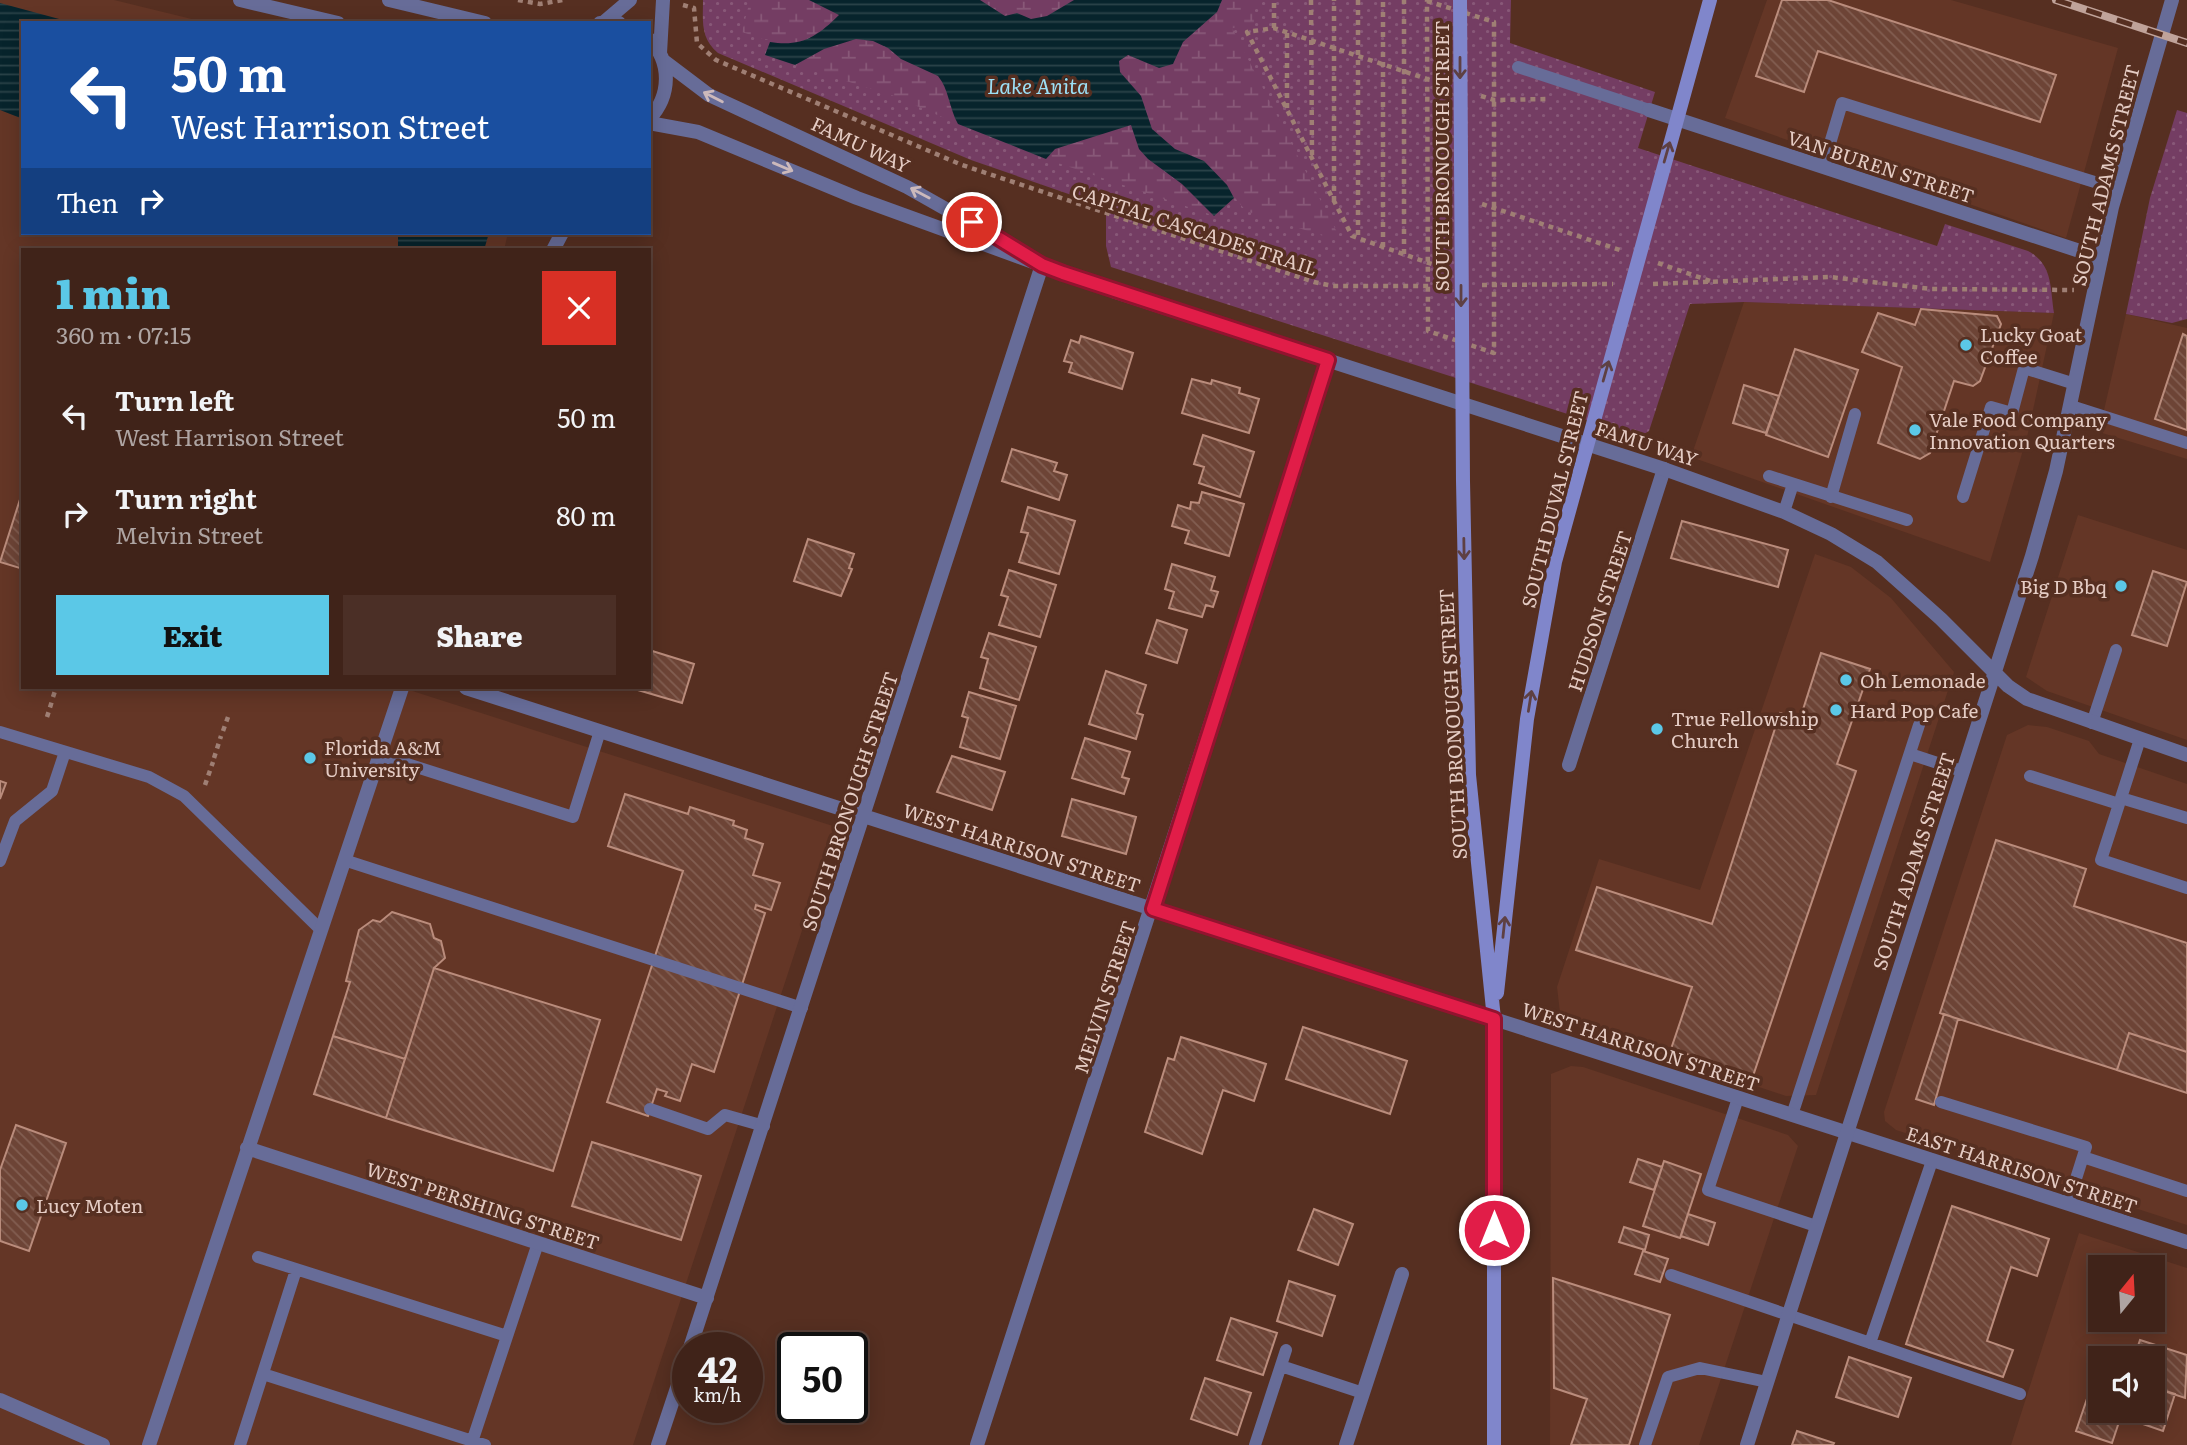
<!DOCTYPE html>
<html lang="en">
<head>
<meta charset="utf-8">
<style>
  body { margin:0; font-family:Literata,serif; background:#4b2f26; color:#f1f3f6; height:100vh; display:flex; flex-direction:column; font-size:26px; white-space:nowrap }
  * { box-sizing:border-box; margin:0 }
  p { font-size:23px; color:#aea4a2 }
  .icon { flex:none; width:38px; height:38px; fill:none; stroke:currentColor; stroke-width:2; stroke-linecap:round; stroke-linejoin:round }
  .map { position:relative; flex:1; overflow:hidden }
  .side { position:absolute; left:21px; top:248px; width:630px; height:441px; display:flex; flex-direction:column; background:#402319; border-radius:0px; box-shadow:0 4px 18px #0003,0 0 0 2px #594038 }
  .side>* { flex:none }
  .guide { position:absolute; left:21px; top:21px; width:630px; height:214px; border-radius:0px; box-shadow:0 4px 18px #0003,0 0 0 2px #594038; background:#1a4fa0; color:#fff; overflow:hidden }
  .needle { width:46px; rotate:18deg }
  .fabs { position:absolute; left:2088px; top:1255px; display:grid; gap:14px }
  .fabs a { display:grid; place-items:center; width:77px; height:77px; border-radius:0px; background:#402319; box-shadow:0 4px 18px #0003,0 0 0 2px #594038; font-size:35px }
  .speed { position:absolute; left:672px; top:1332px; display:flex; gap:14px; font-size:35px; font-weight:700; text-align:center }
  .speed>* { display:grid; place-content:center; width:91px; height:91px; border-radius:50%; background:#402319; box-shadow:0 4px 18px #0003,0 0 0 2px #594038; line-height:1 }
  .speed small { font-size:18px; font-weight:400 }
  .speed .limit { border:4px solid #111; border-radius:10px; background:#fff; color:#111 }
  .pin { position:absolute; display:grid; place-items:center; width:60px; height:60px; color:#fff; margin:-30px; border:4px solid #fff; border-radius:50%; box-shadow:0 2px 7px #0007 }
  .me { position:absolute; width:77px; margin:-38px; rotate:0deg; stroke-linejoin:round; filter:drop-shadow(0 0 5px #0008) }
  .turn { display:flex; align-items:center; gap:24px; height:147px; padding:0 35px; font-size:32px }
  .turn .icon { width:91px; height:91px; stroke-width:2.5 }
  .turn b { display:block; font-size:49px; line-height:60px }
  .then { display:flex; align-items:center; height:66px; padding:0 35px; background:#0003; gap:14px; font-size:26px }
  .round { display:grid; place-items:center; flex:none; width:74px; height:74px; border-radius:0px; background:#4b2f26 }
  .headline { display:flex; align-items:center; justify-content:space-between; height:119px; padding:0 35px }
  h1 { font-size:42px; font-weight:800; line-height:52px; color:#5bc8e7 }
  .button { display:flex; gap:14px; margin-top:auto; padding:14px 35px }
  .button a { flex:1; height:80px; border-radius:0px; background:#5bc8e7; color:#111; font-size:28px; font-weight:800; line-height:80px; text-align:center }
  .button a+a { background:#4b2f26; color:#f1f3f6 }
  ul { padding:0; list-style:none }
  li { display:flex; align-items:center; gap:21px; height:98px; padding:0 35px }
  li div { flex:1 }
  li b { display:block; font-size:26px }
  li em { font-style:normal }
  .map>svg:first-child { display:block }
</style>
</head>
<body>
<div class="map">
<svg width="2187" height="1445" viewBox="0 0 2187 1445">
  <defs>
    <pattern id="green-dots" width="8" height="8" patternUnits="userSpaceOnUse" patternTransform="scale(1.75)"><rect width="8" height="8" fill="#743d63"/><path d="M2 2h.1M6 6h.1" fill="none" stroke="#885878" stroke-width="1.8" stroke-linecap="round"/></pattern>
    <pattern id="wetland-marsh" width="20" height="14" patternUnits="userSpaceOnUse" patternTransform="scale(1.75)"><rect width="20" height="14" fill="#743d63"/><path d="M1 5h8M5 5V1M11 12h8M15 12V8" fill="none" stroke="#885878"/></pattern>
    <pattern id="water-rules" width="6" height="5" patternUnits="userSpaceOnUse" patternTransform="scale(1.75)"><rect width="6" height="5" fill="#07242c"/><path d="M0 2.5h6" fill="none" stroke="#2b4349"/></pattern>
    <pattern id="building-back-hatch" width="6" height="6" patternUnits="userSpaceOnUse" patternTransform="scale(1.75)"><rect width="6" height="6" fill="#6d4436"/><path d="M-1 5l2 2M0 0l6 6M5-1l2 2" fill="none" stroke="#825e51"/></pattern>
  </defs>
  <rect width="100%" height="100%" fill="#562f21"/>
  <path fill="#643626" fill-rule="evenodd" d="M0 0H114L208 23H23V233H508L504 250H23V688H403L836 827 633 1445H0Z
    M1767 0H1951L2118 48 2066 238 1725 118Z
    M1744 302 2054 313 2028 433 1990 562 1691 457Z
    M2126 314 2187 328V459L2099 432Z
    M2078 515 2187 550V740L2047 691 2026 677Z
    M1815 554 1851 567 1891 598 1954 672 1816 1095 1786 1096 1561 1021 1557 987 1599 859 1700 890Z
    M2028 725 2047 727 2089 741 2099 754 2187 784V1225L1896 1130 1885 1121 1884 1112 2007 735Z
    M1571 1066 1583 1067 1788 1135 1798 1146 1699 1445H1550L1551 1074Z
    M2079 1233 2187 1268V1445H2011ZM2100 1267H2152V1320H2100ZM2100 1358H2152V1410H2100Z"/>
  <path fill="url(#green-dots)" d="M703 0H1511L1510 43 1655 92 1638 148 1937 246 1945 224 2028 251C2053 264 2050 288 2054 313L1744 302 1690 304 1649 431 1639 437 1111 267 1106 246V207L971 160 718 53C700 38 703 21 703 0Z
    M2177 110 2187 113V319L2172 323 2126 314 2150 198Z"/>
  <path fill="url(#wetland-marsh)" d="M750 0H809L840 14C803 49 789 48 742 32Z
    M980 0H1074C1062 9 1049 19 1033 19 1022 18 1017 13 1005 16Z
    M1222 0H1253L1254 25 1232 28 1342 242 1246 211 1204 161 1175 149 1152 129 1141 96 1120 72 1119 61 1128 55 1159 68 1179 53 1183 42 1217 12Z
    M856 39C876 41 884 48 901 58 915 67 933 67 943 82 951 93 951 111 958 124L894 96 795 65 824 49Z
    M1131 125 1148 159 1182 185 1212 215 1046 159 1055 149Z"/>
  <path fill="url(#water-rules)" d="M809 0H980L1005 16 1017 13 1031 19 1047 16 1074 0H1222L1217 12 1183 42 1173 64 1159 68 1128 55 1119 61 1120 72 1141 96 1152 129 1175 149 1204 161 1227 185 1234 198 1214 216 1182 184 1148 159 1139 149 1131 125 1055 149 1046 159 958 124C949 108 949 89 938 76L901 59 888 48 873 41 856 39 824 49 795 65 765 55 770 42C801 47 817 37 839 15Z
    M0 3 74 23H23V119L0 110Z
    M398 233H489L484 250H398Z"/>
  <path fill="url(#building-back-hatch)" stroke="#ba8c7c" stroke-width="2" d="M1782 0H1828L2056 75 2040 122 1818 51 1804 92 1756 76Z
    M1921 309 1997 316 2001 324 1980 381 1973 386 1954 381 1930 453 1920 459 1878 443 1902 367 1862 352 1878 313 1915 325Z
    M2183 334 2187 336V430L2155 419Z
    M1081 336 1133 353 1122 389 1069 372 1072 363 1064 361 1071 340 1079 343Z
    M1795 349 1858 370 1828 457 1766 435Z
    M1192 379 1211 384 1212 380 1240 388 1239 393 1259 399 1249 433 1182 413Z
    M1744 385 1779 396 1766 433 1733 423Z
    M1203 435 1254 452 1240 497 1199 483 1204 467 1194 464Z
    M1012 449 1057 463 1054 471 1067 475 1059 500 1002 481Z
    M23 490V569L0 562Z
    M1202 492 1244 504 1229 556 1185 543 1189 531 1172 526 1178 505 1190 509 1191 502 1199 503Z
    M1028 507 1075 521 1059 574 1019 562 1028 533 1021 532Z
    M1682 521 1788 550 1778 587 1671 558Z
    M808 539 854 554 849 568 852 569 841 596 794 581Z
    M1172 564 1215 577 1211 590 1218 592 1213 607 1206 605 1202 617 1169 608 1174 592 1165 589Z
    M1009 570 1056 585 1040 637 999 625 1008 597 1001 595Z
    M2153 571 2187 582 2167 646 2132 635Z
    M1157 620 1187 630 1177 663 1146 653Z
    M989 633 1036 647 1019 700 980 688 988 659 981 657Z
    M649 650 694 664 682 703 631 688H649Z
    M1821 653 1870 669 1837 764 1856 771 1753 1076 1671 1049 1692 987 1576 950 1597 887 1712 924 1780 713 1800 719Z
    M1106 671 1146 685 1137 713 1143 715 1136 739 1089 724Z
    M969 692 1016 706 1000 759 960 747 968 718 962 716Z
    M1085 738 1130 752 1122 777 1129 779 1124 794 1072 778Z
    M952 756 1005 772 992 810 937 792Z
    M0 781 6 783 0 799Z
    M625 794 688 814 690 807 734 821 733 825 747 830 745 838 763 844 753 875 780 883 771 910 756 905 755 909 765 913 714 1072 692 1064 680 1101 665 1096 667 1092 657 1089 648 1116 607 1102 683 871 608 846Z
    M1072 799 1136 817 1126 854 1062 836Z
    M1996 840 2086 869 2074 906 2187 943V1052L2129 1033 2117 1070 1940 1013Z
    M392 912 430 924 434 938 441 941 445 958 434 968 405 1059 333 1036 350 982 346 981 359 930 373 920 380 922Z
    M434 968 600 1020 553 1171 386 1118Z
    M1944 1014 1958 1019 1934 1105 1916 1099Z
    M1303 1027 1407 1061 1390 1114 1286 1079Z
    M2129 1033 2187 1052V1093L2117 1070Z
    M333 1036 405 1059 386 1118 314 1094Z
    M1181 1037 1266 1064 1254 1101 1223 1090 1202 1154 1145 1132 1168 1058 1174 1060Z
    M16 1125 66 1143 29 1251 0 1241V1170Z
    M592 1142 701 1176 681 1240 572 1206Z
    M1638 1159 1662 1167 1654 1190 1630 1182Z
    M1664 1161 1701 1174 1680 1238 1643 1226Z
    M1952 1206 2049 1239 2037 1276 2011 1267 1987 1341 2013 1350 2003 1377 1906 1344Z
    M1314 1209 1353 1224 1338 1265 1298 1250Z
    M1688 1214 1715 1223 1708 1245 1681 1236Z
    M1624 1227 1649 1235 1645 1250 1619 1242Z
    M1643 1251 1668 1259 1660 1282 1635 1274Z
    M1553 1278 1670 1315 1629 1445H1571L1587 1399 1554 1388Z
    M1289 1281 1335 1296 1322 1336 1277 1321Z
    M1231 1318 1277 1333 1263 1375 1217 1360Z
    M2140 1340 2187 1355 2185 1398 2152 1387V1358H2134Z
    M1849 1357 1911 1378 1898 1417 1836 1397Z
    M1205 1378 1251 1393 1237 1435 1191 1419Z
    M2091 1387 2100 1390V1410H2123L2112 1443 2076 1431Z
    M2152 1387 2175 1394 2163 1431 2128 1419 2131 1410H2152Z
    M1797 1431 1834 1443 1833 1445H1792Z"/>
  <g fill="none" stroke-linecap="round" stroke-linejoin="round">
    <path stroke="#9f7f74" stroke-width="4.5" stroke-dasharray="5 5" stroke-linecap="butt" d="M518 0 540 4 563 0
      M1311 0 1312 157
      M1358 0V238
      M1427 1 1494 22V353L1428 331Z
      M683 5 694 8 697 43 716 60 962 165 1314 282 1333 286H1441
      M1274 28V0
      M1287 33V109
      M1439 83 1274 28 1247 32 1352 236 1443 268
      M1481 96 1494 100 1548 99
      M1334 201V0
      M1482 204 1620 250
      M1383 247V0
      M1404 254V0
      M1658 263 1713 282
      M1653 284 1830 277 1931 289 2074 290
      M1482 285 1613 284
      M53 697 56 688
      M47 717 52 701
      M223 731 228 717
      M214 758 221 736
      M205 785 213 762"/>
    <path stroke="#676c98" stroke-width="12" d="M1518 67 1649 110
      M1823 167 1842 103 2117 189
      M2071 406 2187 443
      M1769 476 1907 520
      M1831 497 1855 414
      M1963 497 1991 407 2012 413 2024 368 2075 384
      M1784 512 1793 484
      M2092 723 2116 650
      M0 732 149 777 184 796 321 930
      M2140 739 2101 860 2187 888
      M1910 754 1962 771
      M379 755 573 817 600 731
      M2030 776 2119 804
      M2121 798 2187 818
      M344 860 802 1008
      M0 861 15 821 52 791 65 752
      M1738 1098 1708 1190 1816 1226
      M1941 1102 2086 1147 2068 1204
      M650 1109 708 1129 725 1115 764 1126
      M1792 1115 1919 725
      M2083 1157 2187 1191
      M258 1257 507 1336
      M1671 1275 2020 1394
      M1870 1343 1932 1161
      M1281 1366 1363 1393
      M263 1374 485 1445
      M240 1445 296 1270
      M471 1445 538 1243
      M1255 1445 1286 1350
      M1645 1445 1668 1377 1700 1368 1767 1382"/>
    <path stroke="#676c98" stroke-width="14" d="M604 22 630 0
      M660 53 663 0
      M1649 110 2101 258
      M553 250 562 233
      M466 688 2187 1242
      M1569 765 1664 469
      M247 1148 707 1298
      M690 1348 1042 265
      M0 1400 103 1445
      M149 1445 402 688
      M658 1445 688 1355
      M977 1445 1328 360
      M1346 1445 1402 1274"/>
    <path stroke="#676c98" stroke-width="14" d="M240 0 338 23
      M389 0 485 23
      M600 23H619
      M649 39C672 62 671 96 649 119
      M664 61 709 95 907 187 1020 251
      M649 123 698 132 857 198 1113 291 1664 469 1784 512 1831 534 1877 562 1941 619 2008 686 2027 699 2187 755
      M1747 1445 2032 556 2056 471 2112 207 2172 0"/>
    <path stroke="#8086cb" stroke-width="14" d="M1460 0 1463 481 1469 775 1494 1019V1445
      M1497 993 1527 719 1555 562 1710 0"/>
    <defs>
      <path id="rail" d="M2056 0 2187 43"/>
    </defs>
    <use href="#rail" stroke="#c0a39a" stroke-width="8"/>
    <use href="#rail" stroke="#562f21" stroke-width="5" stroke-dasharray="16" stroke-linecap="butt"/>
  </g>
  <defs><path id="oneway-shaft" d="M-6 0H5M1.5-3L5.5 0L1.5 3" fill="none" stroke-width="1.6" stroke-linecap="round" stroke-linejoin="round" transform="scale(1.75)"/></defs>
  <g stroke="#5e4043">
    <use href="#oneway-shaft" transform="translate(1460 68) rotate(90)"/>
    <use href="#oneway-shaft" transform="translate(1667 152) rotate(-74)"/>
    <use href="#oneway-shaft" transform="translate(1461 296) rotate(90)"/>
    <use href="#oneway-shaft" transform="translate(1606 371) rotate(-74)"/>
    <use href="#oneway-shaft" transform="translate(1464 549) rotate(89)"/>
    <use href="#oneway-shaft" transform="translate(1530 701) rotate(-81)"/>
    <use href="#oneway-shaft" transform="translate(1504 927) rotate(-84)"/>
  </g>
  <g stroke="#ccb9bb">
    <use href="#oneway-shaft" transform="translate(713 97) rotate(-153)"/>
    <use href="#oneway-shaft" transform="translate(783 167) rotate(23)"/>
    <use href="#oneway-shaft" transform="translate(920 193) rotate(-152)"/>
  </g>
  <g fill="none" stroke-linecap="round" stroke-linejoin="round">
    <defs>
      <path id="route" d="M972 222 1042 265 1063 273 1328 360 1153 909 1494 1019V1230"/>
    </defs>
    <use href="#route" stroke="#92132f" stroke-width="18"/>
    <use href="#route" stroke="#e11d48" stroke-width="12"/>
  </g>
  <g fill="#5bc8e7" stroke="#562f21" stroke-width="2.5">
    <circle cx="1966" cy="345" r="7"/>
    <circle cx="1915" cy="430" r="7"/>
    <circle cx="2121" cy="586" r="7"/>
    <circle cx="1846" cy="680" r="7"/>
    <circle cx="1836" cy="710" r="7"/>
    <circle cx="1657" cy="729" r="7"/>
    <circle cx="310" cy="758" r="7"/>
    <circle cx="22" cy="1205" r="7"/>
  </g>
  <g text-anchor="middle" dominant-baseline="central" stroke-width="7" stroke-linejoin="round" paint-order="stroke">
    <g font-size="19" fill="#e5ccc4" stroke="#562f21">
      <text transform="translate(861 144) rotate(25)">FAMU WAY</text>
      <text transform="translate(1441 156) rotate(-90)">SOUTH BRONOUGH STREET</text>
      <text transform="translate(1881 166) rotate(18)">VAN BUREN STREET</text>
      <text transform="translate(2105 175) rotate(-76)">SOUTH ADAMS STREET</text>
      <text transform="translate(1195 229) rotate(18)">CAPITAL CASCADES TRAIL</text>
      <text transform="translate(1647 443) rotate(18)">FAMU WAY</text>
      <text transform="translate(1554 499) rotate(-76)">SOUTH DUVAL STREET</text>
      <text transform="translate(1599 611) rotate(-72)">HUDSON STREET</text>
      <text transform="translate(1452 724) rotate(-93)">SOUTH BRONOUGH STREET</text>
      <text transform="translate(849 801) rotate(-72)">SOUTH BRONOUGH STREET</text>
      <text transform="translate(1022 847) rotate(18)">WEST HARRISON STREET</text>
      <text transform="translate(1913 861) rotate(-72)">SOUTH ADAMS STREET</text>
      <text transform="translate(1104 997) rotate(-72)">MELVIN STREET</text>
      <text transform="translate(1641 1046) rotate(18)">WEST HARRISON STREET</text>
      <text transform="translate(2022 1169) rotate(18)">EAST HARRISON STREET</text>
      <text transform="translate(483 1205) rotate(18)">WEST PERSHING STREET</text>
    </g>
    <g font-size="19" fill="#e5ccc4" stroke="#562f21" text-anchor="start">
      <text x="1980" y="334">Lucky Goat<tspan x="1980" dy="22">Coffee</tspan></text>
      <text x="1929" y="419">Vale Food Company<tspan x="1929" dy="22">Innovation Quarters</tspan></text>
      <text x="2107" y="586" text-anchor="end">Big D Bbq</text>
      <text x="1860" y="680">Oh Lemonade</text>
      <text x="1850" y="710">Hard Pop Cafe</text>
      <text x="1671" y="718">True Fellowship<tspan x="1671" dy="22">Church</tspan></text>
      <text x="324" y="747">Florida A&amp;M<tspan x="324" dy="22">University</tspan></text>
      <text x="36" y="1205">Lucy Moten</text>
    </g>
    <g font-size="21" font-style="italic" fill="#9cdff5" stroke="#562f21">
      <text x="1038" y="84">Lake Anita</text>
    </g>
  </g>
</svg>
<div class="fabs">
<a><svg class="needle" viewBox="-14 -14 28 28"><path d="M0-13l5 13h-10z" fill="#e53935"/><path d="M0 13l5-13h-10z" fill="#aea4a2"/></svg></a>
<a><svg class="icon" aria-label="sound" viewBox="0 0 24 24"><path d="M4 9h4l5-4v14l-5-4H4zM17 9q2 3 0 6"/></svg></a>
</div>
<div class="speed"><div>42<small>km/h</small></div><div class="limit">50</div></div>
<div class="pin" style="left:972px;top:222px;background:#d93025"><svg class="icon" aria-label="arrive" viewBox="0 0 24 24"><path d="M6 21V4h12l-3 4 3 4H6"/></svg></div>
<svg class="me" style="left:1494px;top:1230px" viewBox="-20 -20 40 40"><circle r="17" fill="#e11d48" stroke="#fff" stroke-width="3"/><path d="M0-11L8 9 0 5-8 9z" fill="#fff"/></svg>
<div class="guide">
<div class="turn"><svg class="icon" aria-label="left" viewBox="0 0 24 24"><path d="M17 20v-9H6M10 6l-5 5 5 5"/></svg><div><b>50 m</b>West Harrison Street</div></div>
<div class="then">Then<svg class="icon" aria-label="right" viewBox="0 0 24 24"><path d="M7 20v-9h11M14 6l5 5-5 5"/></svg></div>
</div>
<section class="side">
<div class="headline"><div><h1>1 min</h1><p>360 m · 07:15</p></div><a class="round" style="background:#d93025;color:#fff"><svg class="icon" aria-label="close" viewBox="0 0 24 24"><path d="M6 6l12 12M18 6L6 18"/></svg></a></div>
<ul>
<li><svg class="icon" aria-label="left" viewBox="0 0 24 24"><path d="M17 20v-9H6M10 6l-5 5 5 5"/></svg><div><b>Turn left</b><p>West Harrison Street</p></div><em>50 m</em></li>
<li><svg class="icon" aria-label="right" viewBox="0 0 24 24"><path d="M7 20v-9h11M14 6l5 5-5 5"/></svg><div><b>Turn right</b><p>Melvin Street</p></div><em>80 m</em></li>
</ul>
<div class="button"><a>Exit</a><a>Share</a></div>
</section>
</div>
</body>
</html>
